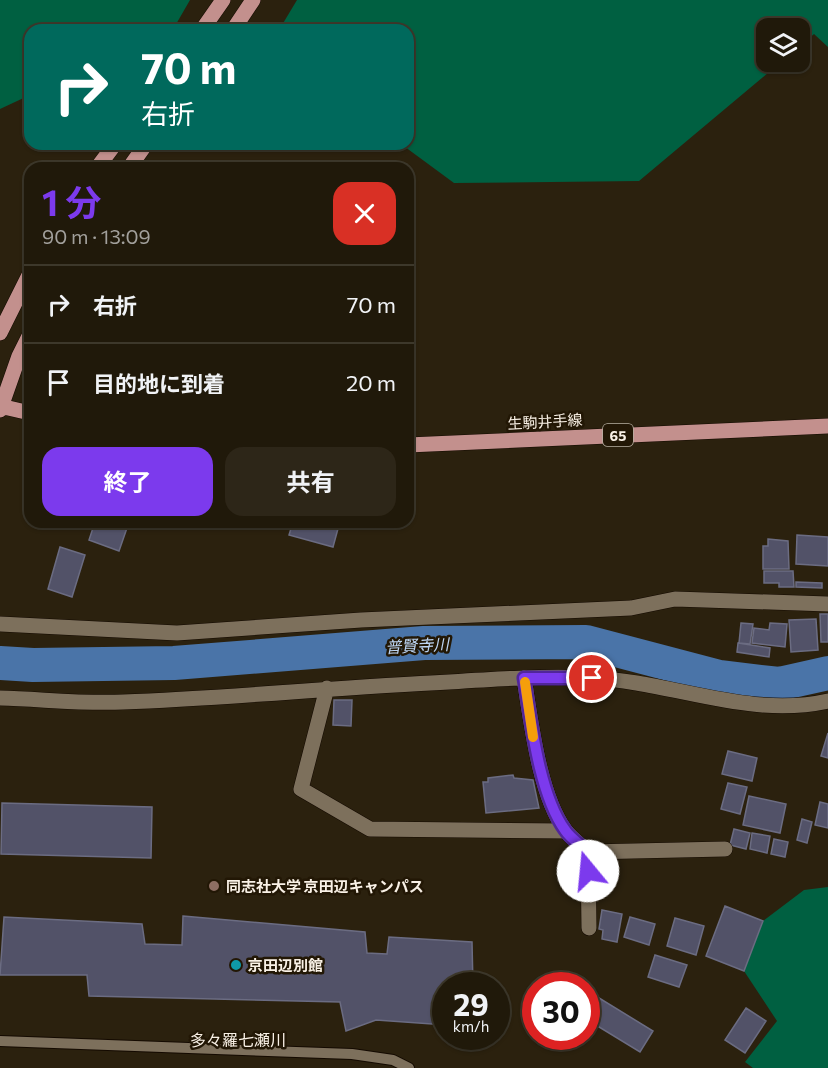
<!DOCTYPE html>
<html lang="ja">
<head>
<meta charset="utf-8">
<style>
  body { margin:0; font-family:Commissioner,"Noto Sans JP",sans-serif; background:#2d2618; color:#f1f3f6; height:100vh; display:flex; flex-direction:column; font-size:22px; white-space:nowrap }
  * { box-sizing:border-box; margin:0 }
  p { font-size:20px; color:#a2a09c }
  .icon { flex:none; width:33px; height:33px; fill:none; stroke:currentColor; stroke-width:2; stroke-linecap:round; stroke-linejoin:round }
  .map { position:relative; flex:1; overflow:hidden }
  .details { position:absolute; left:24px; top:162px; width:390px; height:366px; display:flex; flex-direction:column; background:#20190a; border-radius:18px; box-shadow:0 2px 4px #0004,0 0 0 2px #3d382b }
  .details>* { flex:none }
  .top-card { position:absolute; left:24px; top:24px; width:390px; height:126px; border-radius:18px; box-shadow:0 2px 4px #0004,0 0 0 2px #3d382b; background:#00695c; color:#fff; overflow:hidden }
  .controls { position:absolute; left:756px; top:18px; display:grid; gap:12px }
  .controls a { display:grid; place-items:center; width:54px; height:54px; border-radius:12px; background:#20190a; box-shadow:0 2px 4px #0004,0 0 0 2px #3d382b; font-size:30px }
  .speed { position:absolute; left:432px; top:972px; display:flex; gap:12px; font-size:30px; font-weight:700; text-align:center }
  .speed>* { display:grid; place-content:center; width:78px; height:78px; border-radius:50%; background:#20190a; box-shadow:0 2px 4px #0004,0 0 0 2px #3d382b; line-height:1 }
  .speed small { font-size:15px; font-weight:400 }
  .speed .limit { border:9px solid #d22; background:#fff; color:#111 }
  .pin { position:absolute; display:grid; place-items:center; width:51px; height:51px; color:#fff; margin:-26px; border:3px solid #fff; border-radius:50%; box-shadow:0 2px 6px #0007 }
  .me { position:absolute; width:66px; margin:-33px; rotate:343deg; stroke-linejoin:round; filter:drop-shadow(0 0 4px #0008) }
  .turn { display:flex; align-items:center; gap:21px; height:126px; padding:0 18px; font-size:27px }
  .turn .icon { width:78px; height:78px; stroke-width:2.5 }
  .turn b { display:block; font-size:42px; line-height:51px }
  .round { display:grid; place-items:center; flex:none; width:63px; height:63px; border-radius:18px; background:#2d2618 }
  .summary { display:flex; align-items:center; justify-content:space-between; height:102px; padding:0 18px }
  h1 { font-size:36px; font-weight:700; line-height:45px; color:#7c3aed }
  .cta { display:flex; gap:12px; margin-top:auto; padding:12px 18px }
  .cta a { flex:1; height:69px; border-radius:18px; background:#7c3aed; color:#fff; font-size:24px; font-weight:700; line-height:69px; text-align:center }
  .cta a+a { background:#2d2618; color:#f1f3f6 }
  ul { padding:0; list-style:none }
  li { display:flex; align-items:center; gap:18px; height:78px; padding:0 18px; border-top:2px solid #3d382b }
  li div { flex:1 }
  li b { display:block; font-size:22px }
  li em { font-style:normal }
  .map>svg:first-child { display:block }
</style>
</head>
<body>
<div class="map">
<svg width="828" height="1068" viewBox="0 0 828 1068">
  <rect width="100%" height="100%" fill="#2b210e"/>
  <path fill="#006041" d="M0 0H190L175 26 165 30H30V95L0 109Z
    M297 0H828V47L814 34 800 46V28H766V62H781L639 181 454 183 401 144H408V30H279Z
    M828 887V1068H753L745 1062 777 1021 744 971 763 921 804 890Z"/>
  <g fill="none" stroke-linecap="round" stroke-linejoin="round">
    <path stroke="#4a74a8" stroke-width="34" d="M0 663 33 665 174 663 424 643 586 642 719 677 779 684 828 673"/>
  </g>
  <path fill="#525268" stroke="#6b6c82" stroke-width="1.5" d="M56 522H75L72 529Z
    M95 522H111L127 528 119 551 89 540Z
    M293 522H328L339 525 333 547 289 535Z
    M797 535 828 537V566L796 564Z
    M768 539 788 541 789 569H763V546H768Z
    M60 547 85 555 72 597 48 589Z
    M764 571H793L794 587H779V583H764Z
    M796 582 822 583V588L796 587Z
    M820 614H828V642H821Z
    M816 619 818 650 791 652 789 620Z
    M741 623 753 624 750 644 739 643Z
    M770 623 787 624 785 647 752 643 754 628 769 630Z
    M738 643 770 648 769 657 737 652Z
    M334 700H352L351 726 333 725Z
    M828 733V758L821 756Z
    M728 751 757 758 752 781 722 774Z
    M513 775 514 778 533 780 539 808 486 813 483 782H488V778Z
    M728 783 747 787 740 814 721 809Z
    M749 796 786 804 780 833 743 825Z
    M820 802 828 804V828L815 825Z
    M2 803 152 807 151 858 1 854Z
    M802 819 812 822 807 843 797 840Z
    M734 829 750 833 746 849 730 845Z
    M752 833 770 836 767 853 750 849Z
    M774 839 788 842 785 857 771 854Z
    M725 906 763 921 744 971 706 956Z
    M602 910 622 914 617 942 602 939 603 930 599 929Z
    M183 916 365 932 367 953 387 954 389 937 472 942 473 986H446V1025L376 1020 346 1031 340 1002 89 996 87 975H0L4 917 142 924 145 944 182 945Z
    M630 917 655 924 649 945 624 937Z
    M675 918 704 926 696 955 667 946Z
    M655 955 687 965 679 987 648 977Z
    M586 990 653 1031 640 1052 586 1019Z
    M746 1008 766 1021 745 1053 725 1040Z"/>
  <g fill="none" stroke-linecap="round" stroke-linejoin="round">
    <defs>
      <path id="lane" d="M0 1041 352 1054 393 1060 409 1068"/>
      <path id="street" d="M0 624 177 633 361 620 631 608 675 599 828 604
        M524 678C531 721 539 794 565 830 571 838 581 845 588 852L589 928
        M327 688 301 789 370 829 565 831
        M0 698C41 699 82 704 123 702 232 698 340 687 449 682 496 679 543 676 590 678 671 681 748 719 828 701
        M588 852 725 849"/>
      <path id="primary" d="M202 30 223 0
        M233 30 253 0
        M97 168 115 144
        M129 168 146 144
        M0 333 30 273
        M0 406 30 413
        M0 410 19 356 30 334
        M408 445 828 426"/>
    </defs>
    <use href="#lane" stroke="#140a00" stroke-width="12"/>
    <use href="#street" stroke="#140a00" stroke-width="16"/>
    <use href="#primary" stroke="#140a00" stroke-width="16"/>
    <use href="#lane" stroke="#7d705c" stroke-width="10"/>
    <use href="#street" stroke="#7d705c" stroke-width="15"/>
    <use href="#primary" stroke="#c3908d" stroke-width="15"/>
  </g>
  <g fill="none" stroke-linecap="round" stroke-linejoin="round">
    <defs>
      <path id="route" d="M588 871V852C581 845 570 838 565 830 539 794 531 721 524 678H592"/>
    </defs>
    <use href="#route" stroke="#51269a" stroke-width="15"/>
    <use href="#route" stroke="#7c3aed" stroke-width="10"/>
    <path stroke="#f59e0b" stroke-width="10" d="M525 682 533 737"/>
  </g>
  <circle fill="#8d6e63" stroke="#221705" stroke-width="2" cx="214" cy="886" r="6"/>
  <circle fill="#0f9aa8" stroke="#221705" stroke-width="2" cx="236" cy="965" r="6"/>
  <g text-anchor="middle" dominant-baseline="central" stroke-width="5" stroke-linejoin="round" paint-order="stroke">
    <rect fill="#221705" stroke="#b8b0a2" stroke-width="1.5" x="603" y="424" width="30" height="22" rx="4.5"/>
    <g font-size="14" font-weight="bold" fill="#f9f1e6">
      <text x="618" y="435">65</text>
    </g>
    <g font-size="15" fill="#f9f1e6" stroke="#221705">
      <text transform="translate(545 421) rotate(-3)">生駒井手線</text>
    </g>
    <g font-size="15" font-weight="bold" fill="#f9f1e6" stroke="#221705" text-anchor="start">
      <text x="226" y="886">同志社大学 京田辺キャンパス</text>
      <text x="248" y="965">京田辺別館</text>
    </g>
    <g font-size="16" font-style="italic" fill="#bdd5f3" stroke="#221705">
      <text transform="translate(417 645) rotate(-3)">普賢寺川</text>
    </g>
    <g font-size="16" fill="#f9f1e6" stroke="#221705">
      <text x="238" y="1039">多々羅七瀬川</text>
    </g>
  </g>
</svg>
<div class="controls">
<a><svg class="icon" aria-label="layers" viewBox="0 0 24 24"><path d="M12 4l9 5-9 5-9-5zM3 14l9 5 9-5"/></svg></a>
</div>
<div class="speed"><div>29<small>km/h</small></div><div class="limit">30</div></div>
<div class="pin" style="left:592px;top:678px;background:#d93025"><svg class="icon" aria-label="arrive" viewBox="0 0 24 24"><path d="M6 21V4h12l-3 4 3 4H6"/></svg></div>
<svg class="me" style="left:588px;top:871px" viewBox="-20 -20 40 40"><circle r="19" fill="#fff"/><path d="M0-13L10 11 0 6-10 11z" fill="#7c3aed"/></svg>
<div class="top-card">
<div class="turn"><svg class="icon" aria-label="right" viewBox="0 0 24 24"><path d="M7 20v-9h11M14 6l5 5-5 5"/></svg><div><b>70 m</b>右折</div></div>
</div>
<section class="details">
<div class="summary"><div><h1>1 分</h1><p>90 m · 13:09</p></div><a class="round" style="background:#d93025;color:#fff"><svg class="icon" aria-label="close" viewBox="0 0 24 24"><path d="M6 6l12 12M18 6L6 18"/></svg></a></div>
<ul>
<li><svg class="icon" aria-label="right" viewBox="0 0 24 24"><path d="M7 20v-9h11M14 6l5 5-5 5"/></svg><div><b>右折</b></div><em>70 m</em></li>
<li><svg class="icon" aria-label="arrive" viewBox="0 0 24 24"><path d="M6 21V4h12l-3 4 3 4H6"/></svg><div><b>目的地に到着</b></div><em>20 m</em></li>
</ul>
<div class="cta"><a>終了</a><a>共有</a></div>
</section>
</div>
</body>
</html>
